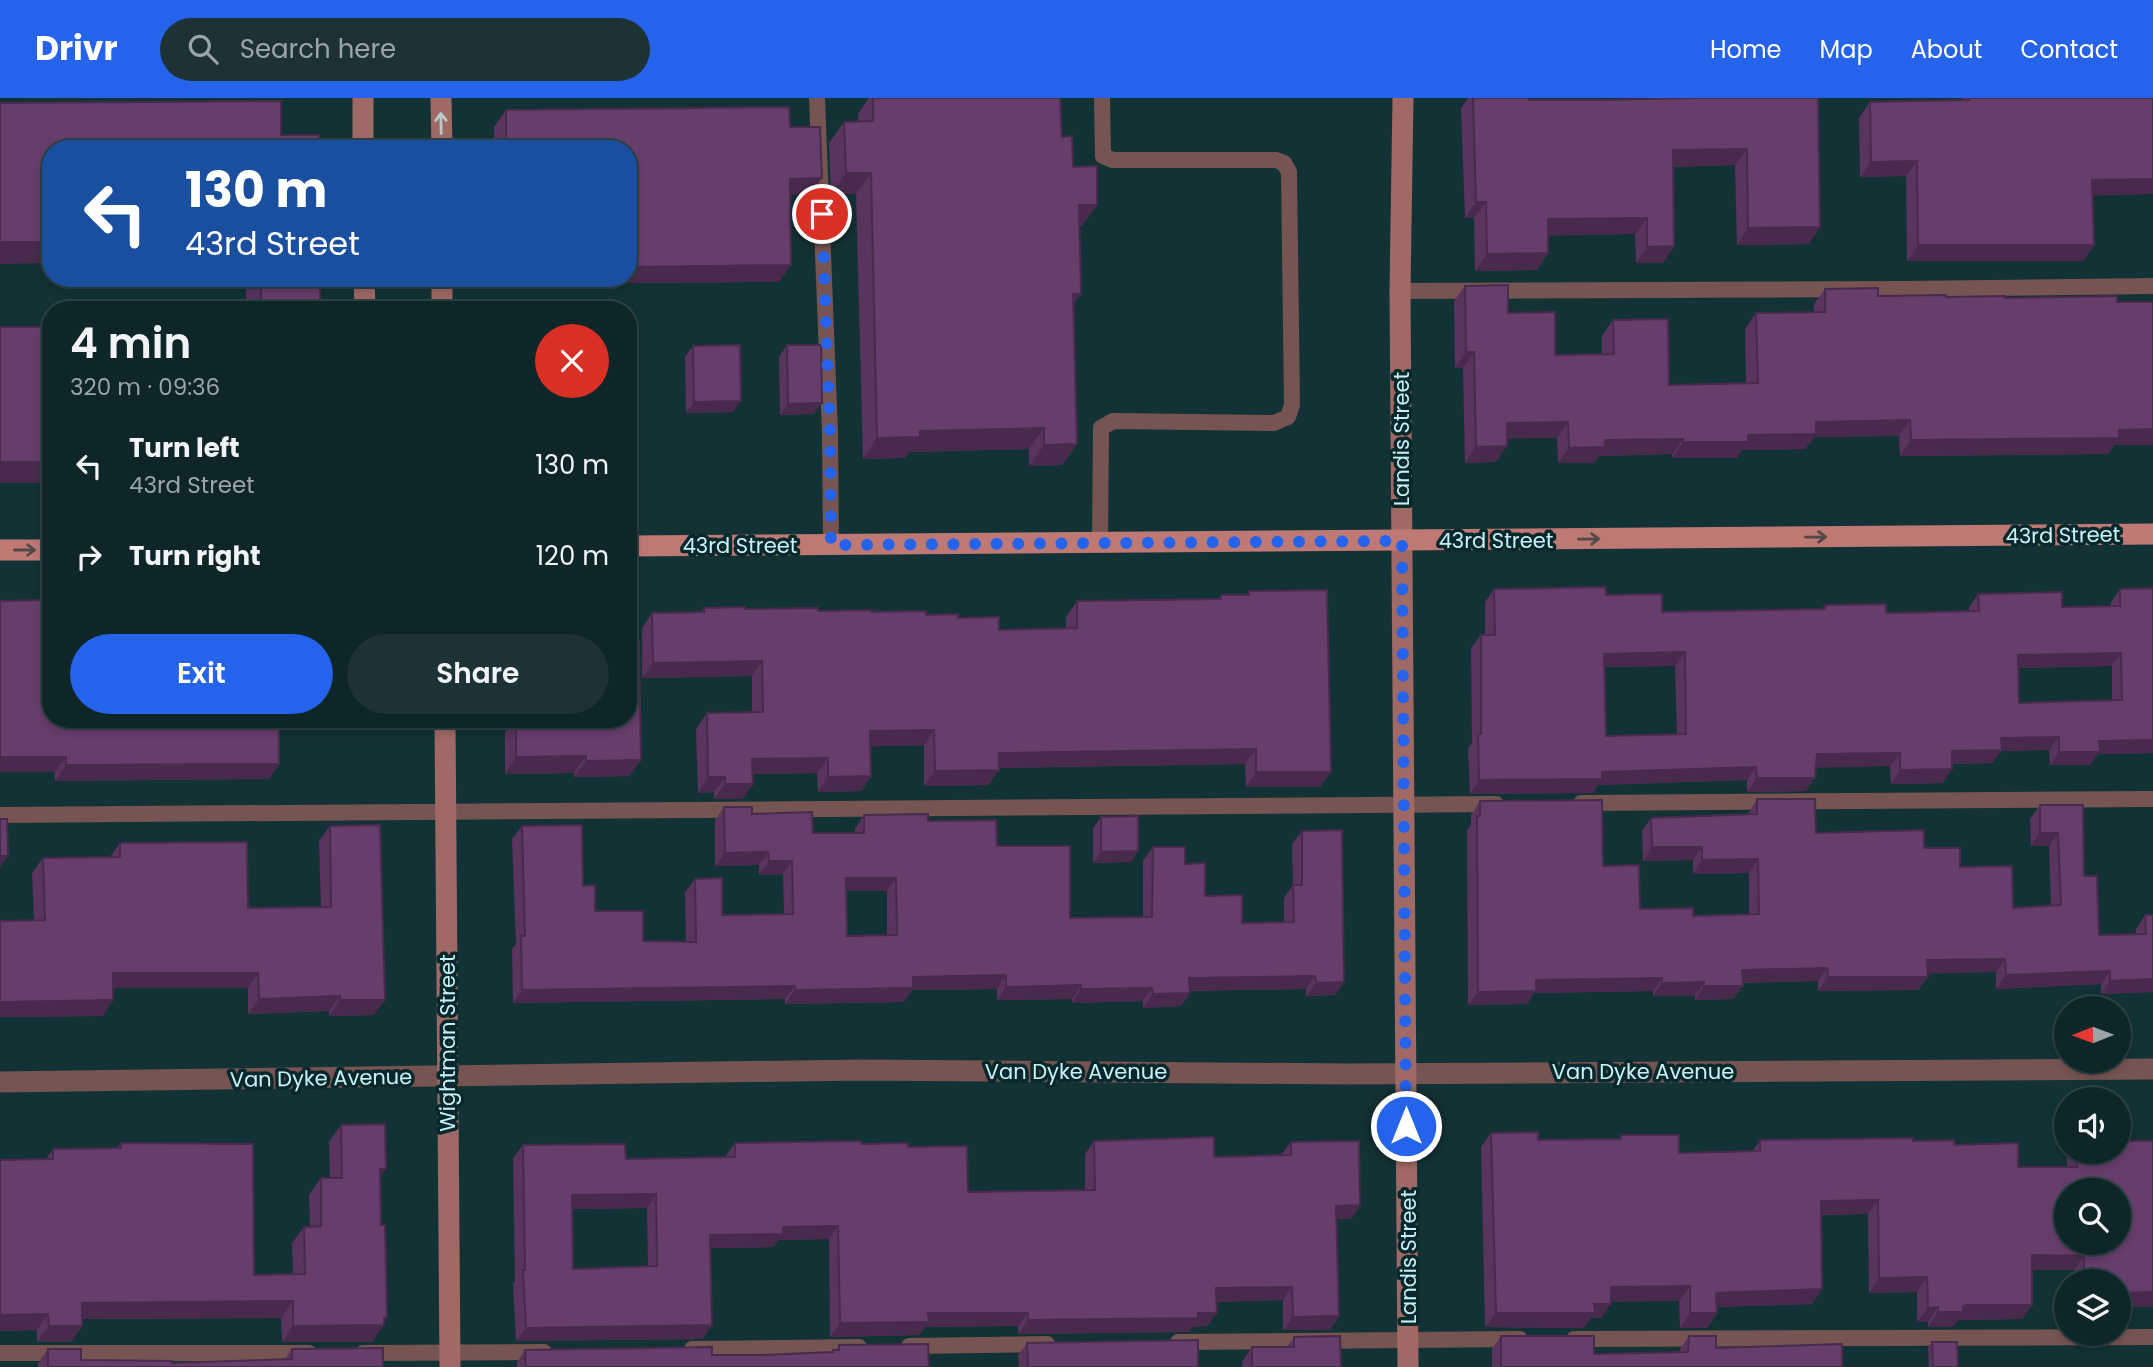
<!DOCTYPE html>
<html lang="en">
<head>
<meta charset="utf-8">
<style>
  body { margin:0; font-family:Poppins,sans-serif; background:#1c3234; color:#f1f3f6; height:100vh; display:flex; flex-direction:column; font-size:26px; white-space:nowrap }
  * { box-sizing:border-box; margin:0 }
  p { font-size:23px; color:#9ba5a8 }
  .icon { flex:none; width:38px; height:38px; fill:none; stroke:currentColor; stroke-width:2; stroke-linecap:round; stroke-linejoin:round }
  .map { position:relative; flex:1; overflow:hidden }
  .sheet { position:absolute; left:42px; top:203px; width:595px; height:427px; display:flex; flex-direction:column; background:#0e2628; border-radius:28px; box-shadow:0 4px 10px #0003,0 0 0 2px #2e4345 }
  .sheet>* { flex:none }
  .banner { position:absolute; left:42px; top:42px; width:595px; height:147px; border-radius:28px; box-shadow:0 4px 10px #0003,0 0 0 2px #2e4345; background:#1a4fa0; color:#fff; overflow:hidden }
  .needle { width:46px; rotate:269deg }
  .controls { position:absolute; left:2054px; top:898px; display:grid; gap:14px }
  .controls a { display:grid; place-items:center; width:77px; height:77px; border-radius:50%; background:#0e2628; box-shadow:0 4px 10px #0003,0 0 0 2px #2e4345; font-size:35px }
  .pin { position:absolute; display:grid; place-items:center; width:60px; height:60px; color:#fff; margin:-30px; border:4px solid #fff; border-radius:50%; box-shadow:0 2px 7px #0007 }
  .me { position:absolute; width:77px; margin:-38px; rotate:0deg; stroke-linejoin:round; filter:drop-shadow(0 0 5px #0008) }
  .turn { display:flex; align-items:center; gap:24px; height:147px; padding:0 28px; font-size:32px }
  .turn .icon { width:91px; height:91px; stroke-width:2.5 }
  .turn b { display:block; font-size:49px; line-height:60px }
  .round { display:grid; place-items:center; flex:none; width:74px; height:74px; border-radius:37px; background:#1c3234 }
  .summary { display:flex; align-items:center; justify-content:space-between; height:119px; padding:0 28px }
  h1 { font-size:42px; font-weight:600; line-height:52px }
  .action { display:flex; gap:14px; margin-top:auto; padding:14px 28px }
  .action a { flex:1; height:80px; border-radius:42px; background:#2563eb; color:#fff; font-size:28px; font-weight:600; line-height:80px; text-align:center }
  .action a+a { background:#1c3234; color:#f1f3f6 }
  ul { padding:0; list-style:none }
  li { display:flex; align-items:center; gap:21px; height:91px; padding:0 28px }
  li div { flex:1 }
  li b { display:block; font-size:26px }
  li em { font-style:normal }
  header { display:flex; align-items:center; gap:42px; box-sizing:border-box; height:98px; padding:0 35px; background:#2563eb; color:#fff }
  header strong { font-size:33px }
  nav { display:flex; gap:38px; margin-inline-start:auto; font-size:24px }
  .search { width:490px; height:63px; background:#1c3234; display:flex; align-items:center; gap:18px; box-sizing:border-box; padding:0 24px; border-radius:38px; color:#9ba5a8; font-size:26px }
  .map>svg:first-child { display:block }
</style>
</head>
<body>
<header>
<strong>Drivr</strong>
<div class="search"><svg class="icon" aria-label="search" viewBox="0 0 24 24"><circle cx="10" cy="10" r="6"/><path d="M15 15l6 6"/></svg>Search here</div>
<nav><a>Home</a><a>Map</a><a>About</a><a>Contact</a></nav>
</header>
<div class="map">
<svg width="2153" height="1269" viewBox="0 0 2153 1269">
  <rect width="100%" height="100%" fill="#133235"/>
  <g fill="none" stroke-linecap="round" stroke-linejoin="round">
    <path stroke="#765451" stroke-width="16" d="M817 0 830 335 831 447
      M1400 193 1902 191 2153 188
      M1100 445 1101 330 1113 323 1274 325 1288 319 1292 307 1289 74 1284 65 1276 62H1113L1103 58 1102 0
      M1581 705 2153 701
      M0 717 1496 706
      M1574 1241 2153 1239
      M1178 1244 1520 1241
      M909 1248 1047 1246
      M692 1251 859 1249
      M0 1255H309
      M363 1255 544 1254"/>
    <path stroke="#765451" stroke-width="21" d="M0 984 862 972 1347 976 2153 971"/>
    <path stroke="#9f6965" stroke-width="21" d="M363 0V51
      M441 0 442 51
      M1403 0 1400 193 1408 1269
      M364 180 365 212
      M442 180V212
      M445 621 450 1269"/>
    <path stroke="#be7975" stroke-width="21" d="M628 448 2153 436
      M0 452H51"/>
  </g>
  <path fill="#59345d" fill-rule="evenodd" d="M869 0H1060L1062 39 1073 69 1082 128H1080L1074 207 1077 346 1062 367 1029 368V351L909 354 905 360 863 361 856 96H831L829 45 844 24 858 23V16Z
    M1468 0H1529V2H1599L1690 0H1818L1809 146 1737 147 1735 67 1673 69 1674 148 1663 165H1636L1635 136 1548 137V155L1537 172 1475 173 1474 120H1465L1461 10Z
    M1963 0H2153V96L2093 97 2094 147 2083 163H1907L1906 78 1860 79 1859 20 1870 4 1961 2Z
    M506 12 790 29 810 97H790L779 184 496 186V180H628V51H494V29Z
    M246 180H320V212H246Z
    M1465 188 1508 215 1555 257H1602V238L1613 222 1669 287 1746 285 1745 231 1756 215 1814 214V206L1825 191 1878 198 2005 200 2117 204H2153V347H2114L2108 356 1900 358 1899 338 1814 339 1805 351 1742 352 1737 360H1672V356L1599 358 1594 365H1558L1557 340H1507L1496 364 1465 365 1463 270H1455L1454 203Z
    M787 247 814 316 780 317 779 259Z
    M693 248 733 314 686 315 685 259Z
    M2153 490V655L2098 656 2090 667H2050L2049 652 2001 653 1992 665 1952 666 1943 685 1891 686 1890 668 1816 669 1806 693 1747 694V682L1598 687 1593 695 1470 696 1468 650 1472 645 1471 550 1481 537H1485V504L1494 491 1606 497 1662 514 1822 511 1825 507 1886 515 1969 513V509L1978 496 2062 509H2111V504L2120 491ZM1675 568 1677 637 1606 638 1605 569ZM2112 568V602L2019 605V570Z
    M1249 493 1320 689H1246L1245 666 999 670V672L988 687 924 688V647L871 648V678L861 693 818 694 817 675 753 676V686L742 701H714V694L698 695 696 631 707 615H752V578L642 580V530L652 515 701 514 704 510 872 514 958 520 999 532 1066 531V519L1077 503 1218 501 1221 497H1246Z
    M43 518 279 666 269 681 55 683Z
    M514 621H628L630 678 574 679V675L505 676V634Z
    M1757 701 1816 735 1924 750 1960 769 2013 810 2051 808 2049 748H2031L2030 721 2040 707 2084 778 2099 837 2136 836V831L2145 817H2153V894L2101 896V886L1996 891V874L1928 875V879L1918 892 1818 893V883L1743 885V888L1733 901 1695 902V898H1653V893L1534 895 1527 906 1468 907 1467 732 1471 727V717L1480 703 1603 768 1640 811 1693 818 1749 817V775L1693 776V762L1643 763 1642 733 1651 720 1748 716Z
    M724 709 752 716 813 735H855V731L864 717 928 723 997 748 1070 820 1143 819V763L1153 749 1185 766 1205 798 1242 825H1284V800L1293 787 1292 746 1302 733 1335 897 1306 898V891L1190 893V895L1181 908 1143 910V903L1072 905V901L997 902V891L912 892 904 904 785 906V901L513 905 512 851 516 846 512 741 522 728 583 788 595 813 643 843 686 844 685 794 695 781 722 817 784 816 783 776 759 777V767L715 768V722ZM847 793H887V837L847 838Z
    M1101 719 1131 764 1093 765V730Z
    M330 728 374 917 329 918V913L248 916V890H113L103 918 0 919V823L34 822 32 775 43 760 110 759 120 745 248 810 321 809 319 743Z
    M341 1027 380 1079 384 1224 372 1244H282L281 1220 82 1221V1228L71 1244H37V1232L0 1233V1062L46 1061 53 1051 117 1050 121 1045 254 1177H293L292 1145 304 1129 310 1128 309 1097 321 1080H330L329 1044Z
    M1491 1035 1538 1042 1619 1041 1621 1037 1679 1055 1752 1054 1760 1042 1913 1043 1954 1047 2018 1069H2067V1047V1054H2119L2153 1043V1209H2119V1183H2074V1172H2032V1207L2022 1221 1958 1222 1953 1229H1928V1224H1917V1194L1869 1195 1868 1116 1821 1117 1822 1191 1812 1206 1717 1209V1215L1707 1230H1680L1679 1203H1611V1206L1601 1220H1591L1584 1230 1485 1229 1481 1049Z
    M1094 1043 1214 1059 1281 1057 1291 1044 1360 1107 1351 1121H1337L1339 1218 1330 1232H1283V1202L1217 1204V1215L1207 1228 1192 1229 1189 1234 1018 1236V1228L925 1229 919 1237 830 1239 829 1141 778 1142 773 1149 711 1150 703 1241 516 1243 513 1186 515 1183 513 1060 523 1047 626 1061 725 1059 735 1045 861 1046 908 1049 968 1094 1085 1092V1056ZM647 1110 648 1169 573 1171 572 1111Z
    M1501 1238 1594 1256 1680 1254V1251L1689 1238 1716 1250 1842 1269H1492V1251Z
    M1294 1239 1341 1269H1242V1264L1252 1249H1287Z
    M1932 1244 1958 1269H1929L1928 1250Z
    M1027 1245 1198 1269H1019L1018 1257Z
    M839 1247 929 1269H517V1264L525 1252 712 1257H762L831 1254 833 1252H836Z
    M48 1251 81 1262 172 1265 285 1261 292 1251 383 1269H38V1265Z"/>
  <path fill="#482b4c" d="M1747 51 1735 67 1661 69 1673 52Z
    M1917 63 1906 78 1860 79 1871 64Z
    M846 75H871L856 96H831Z
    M822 80 810 97H779L790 81Z
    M2153 81V96L2081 98 2092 82Z
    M1476 104H1486L1474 120H1465Z
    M1079 107H1097L1082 128H1064Z
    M1647 120 1635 136 1536 138 1548 121Z
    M1820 129 1809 146 1737 147 1748 130Z
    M0 144H51V165L0 166Z
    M1918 147H2094L2083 163H1907Z
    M1674 148 1663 165H1636L1647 149Z
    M1548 155 1537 172 1475 173 1487 156Z
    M791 167 779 184 496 186 500 180H628V169Z
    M1073 196H1081L1066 217Z
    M1466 254H1474L1463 270H1455Z
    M741 303 733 314 686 315 694 304Z
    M822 305 814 316 780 317 788 306Z
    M1910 322 1899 338 1814 339 1805 351 1742 352 1737 360H1672L1683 344 1748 337 1816 324Z
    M1568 324 1557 340 1496 341 1507 325Z
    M1044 330 1029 351 909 354 905 360 863 361 877 340 920 333Z
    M2153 331V347H2114L2108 356 1900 358 1911 342 2119 332Z
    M1683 341 1672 356 1599 358 1594 365H1558L1569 350 1605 342Z
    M1077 346 1062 367 1029 368 1044 347Z
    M1507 348 1496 364 1465 365 1476 349Z
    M0 364H51V385H0Z
    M1685 554 1675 568 1595 569 1604 556Z
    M2121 555 2112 568 2009 570 2018 557Z
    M762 563 752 578 642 580 653 565Z
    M934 632 924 647 860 649 870 633Z
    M2059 639 2049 652 2001 653 1992 665 1942 666 1952 653 2001 640Z
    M2153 642V655L2098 656 2090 667H2050L2059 654 2099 643Z
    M1256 651 1245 666 988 670 999 655Z
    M1900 655 1890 668 1808 670 1817 656Z
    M586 658 574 675 505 676 516 659Z
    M0 659H66L55 674H0Z
    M828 660 817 675 742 676 752 661Z
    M641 662 630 678 574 679 586 663Z
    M279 666 269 681 55 683 66 667Z
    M1756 669 1747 682 1598 687 1593 695 1470 696 1479 682 1602 674Z
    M1952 671 1943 685 1891 686 1900 672Z
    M999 672 988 687 924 688 935 673Z
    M1256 674H1331L1320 689H1246Z
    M871 678 861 693 818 694 828 679Z
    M708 679H725L714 694 698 695Z
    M1757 680H1815L1806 693 1747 694Z
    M725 686H753L742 701H714Z
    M2040 735H2058L2049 748H2031Z
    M1652 749H1702L1693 762 1643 763Z
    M1138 753 1131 764 1093 765 1101 754Z
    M768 754 759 767 715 768 725 755Z
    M0 758H8L0 770Z
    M1758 761 1749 775 1693 776 1702 762Z
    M769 763H792L783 776 759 777Z
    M846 780H896L887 793H837Z
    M2005 861 1996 874 1918 876 1927 862Z
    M1827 870 1818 883 1733 885 1742 872Z
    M2110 873 2101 886 1996 891 2006 877Z
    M113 875H258L248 890H102Z
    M1006 877 997 891 912 892 904 904 785 906 795 892 913 879Z
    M1315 878 1306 891 1180 893 1189 880Z
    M1828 879H1928L1918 892 1818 893Z
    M1662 880 1653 893 1534 895 1527 906 1468 907 1478 894 1536 882Z
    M2153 881V894L2101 896 2110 883Z
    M1344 884 1335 897 1306 898 1316 885Z
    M1704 884 1695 898H1653L1662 885Z
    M1081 887 1072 901 997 902 1006 889Z
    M795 888 785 901 513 905 522 892Z
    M1704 888H1743L1733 901 1695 902Z
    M1152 890 1143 903 1072 905 1081 891Z
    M1190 895 1181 908 1143 910 1153 896Z
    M340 898 329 913 248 916 259 901Z
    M113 902 103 918 0 919V904Z
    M340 902H385L374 917 329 918Z
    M380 1071H386L374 1087Z
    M656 1096 647 1110 562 1111 572 1097Z
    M1878 1102 1868 1116 1810 1117 1821 1103Z
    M1360 1107 1351 1121H1327L1336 1108Z
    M838 1128 829 1141 778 1142 773 1149 701 1150 710 1137 783 1129Z
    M2032 1157 2084 1158 2074 1172H2021Z
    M1927 1179 1917 1194 1869 1195 1879 1180Z
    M2084 1179H2117L2114 1183H2081Z
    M1690 1188 1679 1203 1600 1204 1611 1189Z
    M1292 1189 1283 1202 1207 1204 1216 1190Z
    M1822 1191 1812 1206 1706 1209 1716 1195Z
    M2153 1194V1209H2119V1195Z
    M293 1203 281 1220 70 1221 82 1205Z
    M1594 1206H1611L1601 1220H1591L1584 1230 1485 1229 1496 1215Z
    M1966 1207H2032L2022 1221 1958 1222 1953 1229H1928L1938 1214 1963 1209Z
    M1938 1209 1928 1224H1917L1928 1210Z
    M928 1215H1028L1018 1228 925 1229 919 1237 830 1239 840 1225Z
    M1217 1215 1207 1228 1192 1229 1189 1234 1018 1236 1028 1222Z
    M1690 1215H1717L1707 1230H1680Z
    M48 1216 37 1232 0 1233V1217Z
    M1339 1218 1330 1232H1283L1293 1219Z
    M387 1219 381 1227H384L372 1244H282L293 1228Z
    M712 1227 703 1241 516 1243 526 1230Z
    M49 1228H82L71 1244H37Z"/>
  <path fill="#673d6c" stroke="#482b4c" stroke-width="2" fill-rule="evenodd" d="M873 0H1060L1062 39 1072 38 1073 69 1097 68V107H1079L1081 196H1073L1077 346 1044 347V330L920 333V339L877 340 871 75H846L844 24 873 23Z
    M1473 0H1529V2H1599L1696 0H1818L1820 129 1748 130 1747 51 1673 52 1674 148 1647 149V120L1548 121V155L1487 156 1486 104H1476Z
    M1969 0H2153V81L2092 82 2094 147H1918L1917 63 1871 64 1870 4 1969 2Z
    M281 3V37H319V51H51V144H0V5Z
    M789 9 790 29H820L822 80 790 81 791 167 628 169V51H506V12Z
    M261 180H320V212H261Z
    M1508 187V215L1555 214V257L1614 256 1613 222 1668 221 1669 287 1758 285 1756 215 1825 214V191L1878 190V198L1946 197V199L2005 198V200L2117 198V204H2153V331L2119 332V340L1911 342 1910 322 1816 324V336L1748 337V344H1683V341L1605 342V349L1569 350 1568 324 1507 325V348L1476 349 1474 254H1466L1465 188Z
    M0 229H51V364H0Z
    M740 247 741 303 694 304 693 248Z
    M787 247H821L822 305 788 306Z
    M1606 489V497L1662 496V514L1825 511V507L1886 506V515L1979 513 1978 496 2062 494V509L2120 508V491L2153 490V642L2099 643 2100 654H2059V639L2001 640 2002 652 1952 653V671L1900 672V655L1817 656 1815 680H1757L1756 669 1602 674V681L1479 682 1478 636H1481V537H1495L1494 491ZM1685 554 1686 636 1606 638 1604 556ZM2121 555 2122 602 2019 605 2018 557Z
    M1327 492 1331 674H1256V651L999 655V672L935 673 934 632 870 633 871 678 828 679V660L752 661 753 686H725V679H708L707 615 763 614 762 563 653 565 652 515 704 514V510L745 509V511L818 510V513L872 512V514L926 513V517L958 516V520L999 519V532L1077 530V503L1221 501V497H1249V493Z
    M43 502V518H51V621H279V666L66 667V659H0V503Z
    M628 544H639L641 662 586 663V658L516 659V621H628Z
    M1757 701H1815L1816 735 1924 732V750H1960V769L2012 768 2013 810 2061 807 2058 735H2040V707H2083L2084 778H2097L2099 837 2146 836 2145 817H2153V881L2110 883V873L2006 877 2005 861 1927 862 1928 879H1828L1827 870 1742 872 1743 888H1704V884L1662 885V880L1536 882V893L1478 894 1477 718H1480V703L1602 702 1603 768 1639 767 1640 811 1693 810V818L1759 816 1758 761 1702 762V749H1652L1651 720 1757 716Z
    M724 709H752V716L812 714 813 735H864V717L928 716V723L996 722 997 748H1070V820L1152 819 1153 749H1185V766L1205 765V798L1242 797V825L1294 824 1293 787H1302V733L1342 732 1344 884 1316 885 1315 878 1189 880 1190 895 1153 896 1152 890 1081 891V887L1006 889V877L913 879V890L795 892V888L522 892 521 838H525L522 728 582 727 583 788 595 787V813H643V843L696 844 695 781 722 780V817L793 816 792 763H769L768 754 725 755ZM846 780H896L897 837 847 838Z
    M1138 718V753L1101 754V719Z
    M0 721H7L8 758H0Z
    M380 727 385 902H340V898L259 901 258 875H113V902L0 904V823L45 822 43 760 120 759V745L247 744 248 810 331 809 330 728Z
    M385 1026 386 1071H380L381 1127H385L387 1219 384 1220V1227L293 1228V1203L82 1205V1228H49L48 1216 0 1217V1062L53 1061V1051L121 1050V1045L253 1046 254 1177 305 1176 304 1129 321 1128V1080H342L341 1027Z
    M1538 1034V1042L1621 1041V1037H1679V1055L1760 1053V1042L1913 1040V1043L1954 1042V1047L2018 1045V1069H2077V1054H2119V1043H2153V1194L2119 1195V1183H2117V1179H2084V1158L2032 1157V1207H1966L1963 1209V1214H1938V1209L1928 1210 1927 1179 1879 1180 1878 1102 1821 1103 1822 1191 1716 1195 1717 1215H1690V1188L1611 1189V1206H1594L1595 1215H1496L1491 1035ZM2067 1092H2119V1144H2067Z
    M1214 1039V1059L1291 1057V1044L1359 1043 1360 1107 1336 1108 1339 1218 1293 1219 1292 1189 1216 1190 1217 1215H1198V1220L1028 1222V1215H928L929 1224 840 1225 838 1128 783 1129V1136L710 1137 712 1227 526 1230 523 1172H525L523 1047 625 1046 626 1061 735 1059V1045L861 1043V1046L908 1045V1049L967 1048 968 1094 1095 1092 1094 1043ZM656 1096 657 1168 573 1171 572 1097Z
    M1340 1238 1341 1269H1252V1249H1294V1239Z
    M1501 1238H1594V1256L1688 1254 1689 1238H1716V1250L1842 1246V1269H1501Z
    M1198 1242V1269H1028L1027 1245Z
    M1932 1244H1957L1958 1269H1933Z
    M928 1246 929 1269H526L525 1252 712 1249V1257H762L833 1254V1252H839V1247Z
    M383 1250V1269H48V1251H81V1262L172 1263V1265L292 1261V1251Z"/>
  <defs><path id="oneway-shaft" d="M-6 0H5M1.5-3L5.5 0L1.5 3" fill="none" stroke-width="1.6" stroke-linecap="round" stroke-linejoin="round" transform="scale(1.75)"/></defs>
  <use stroke="#bac9ca" href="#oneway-shaft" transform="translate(441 25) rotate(-91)"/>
  <g stroke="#514849">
    <use href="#oneway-shaft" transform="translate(1816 439) rotate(-1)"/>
    <use href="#oneway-shaft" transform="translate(1589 441) rotate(-1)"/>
    <use href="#oneway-shaft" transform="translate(25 452)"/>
  </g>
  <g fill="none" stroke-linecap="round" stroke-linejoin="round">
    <path stroke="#2563eb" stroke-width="12" stroke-dasharray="0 21.6" d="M822 116 830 335 831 447 1402 443 1406 1028"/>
  </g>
  <g text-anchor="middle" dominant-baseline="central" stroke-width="7" stroke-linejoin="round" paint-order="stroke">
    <g font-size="21" fill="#c6f2f6" stroke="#08282b">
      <text transform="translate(1401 341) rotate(-90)">Landis Street</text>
      <text transform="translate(2063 437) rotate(-1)">43rd Street</text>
      <text x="1496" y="442">43rd Street</text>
      <text x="740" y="447">43rd Street</text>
      <text transform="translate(447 945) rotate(-90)">Wightman Street</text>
      <text x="1076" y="973">Van Dyke Avenue</text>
      <text x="1643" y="973">Van Dyke Avenue</text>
      <text transform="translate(321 980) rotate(-1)">Van Dyke Avenue</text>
      <text transform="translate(1408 1159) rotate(-90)">Landis Street</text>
    </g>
  </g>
</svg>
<div class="controls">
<a><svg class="needle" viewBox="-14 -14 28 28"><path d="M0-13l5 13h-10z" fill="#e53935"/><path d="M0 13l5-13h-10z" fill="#9ba5a8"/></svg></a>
<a><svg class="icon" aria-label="sound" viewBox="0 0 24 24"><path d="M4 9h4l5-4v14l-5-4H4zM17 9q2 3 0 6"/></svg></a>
<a><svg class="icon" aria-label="search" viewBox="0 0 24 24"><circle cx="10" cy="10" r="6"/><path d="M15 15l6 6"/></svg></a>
<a><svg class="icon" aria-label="layers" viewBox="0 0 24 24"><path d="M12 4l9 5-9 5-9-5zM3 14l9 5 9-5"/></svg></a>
</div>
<div class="pin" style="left:822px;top:116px;background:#d93025"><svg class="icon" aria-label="arrive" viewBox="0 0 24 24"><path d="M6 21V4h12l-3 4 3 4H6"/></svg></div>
<svg class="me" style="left:1406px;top:1028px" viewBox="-20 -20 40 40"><circle r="17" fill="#2563eb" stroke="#fff" stroke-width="3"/><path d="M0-11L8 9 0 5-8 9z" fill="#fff"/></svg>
<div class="banner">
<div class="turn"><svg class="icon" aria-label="left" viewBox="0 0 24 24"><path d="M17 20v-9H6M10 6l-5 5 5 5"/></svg><div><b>130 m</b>43rd Street</div></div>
</div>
<section class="sheet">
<div class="summary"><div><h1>4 min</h1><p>320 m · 09:36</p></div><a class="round" style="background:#d93025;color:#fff"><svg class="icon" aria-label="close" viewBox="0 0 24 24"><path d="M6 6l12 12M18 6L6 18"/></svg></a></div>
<ul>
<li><svg class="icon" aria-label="left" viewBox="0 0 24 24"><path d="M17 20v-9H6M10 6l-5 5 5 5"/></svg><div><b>Turn left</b><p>43rd Street</p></div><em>130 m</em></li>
<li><svg class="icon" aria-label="right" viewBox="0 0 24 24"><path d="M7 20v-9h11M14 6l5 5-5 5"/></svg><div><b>Turn right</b></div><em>120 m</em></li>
</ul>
<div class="action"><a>Exit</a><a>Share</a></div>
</section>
</div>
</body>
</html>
